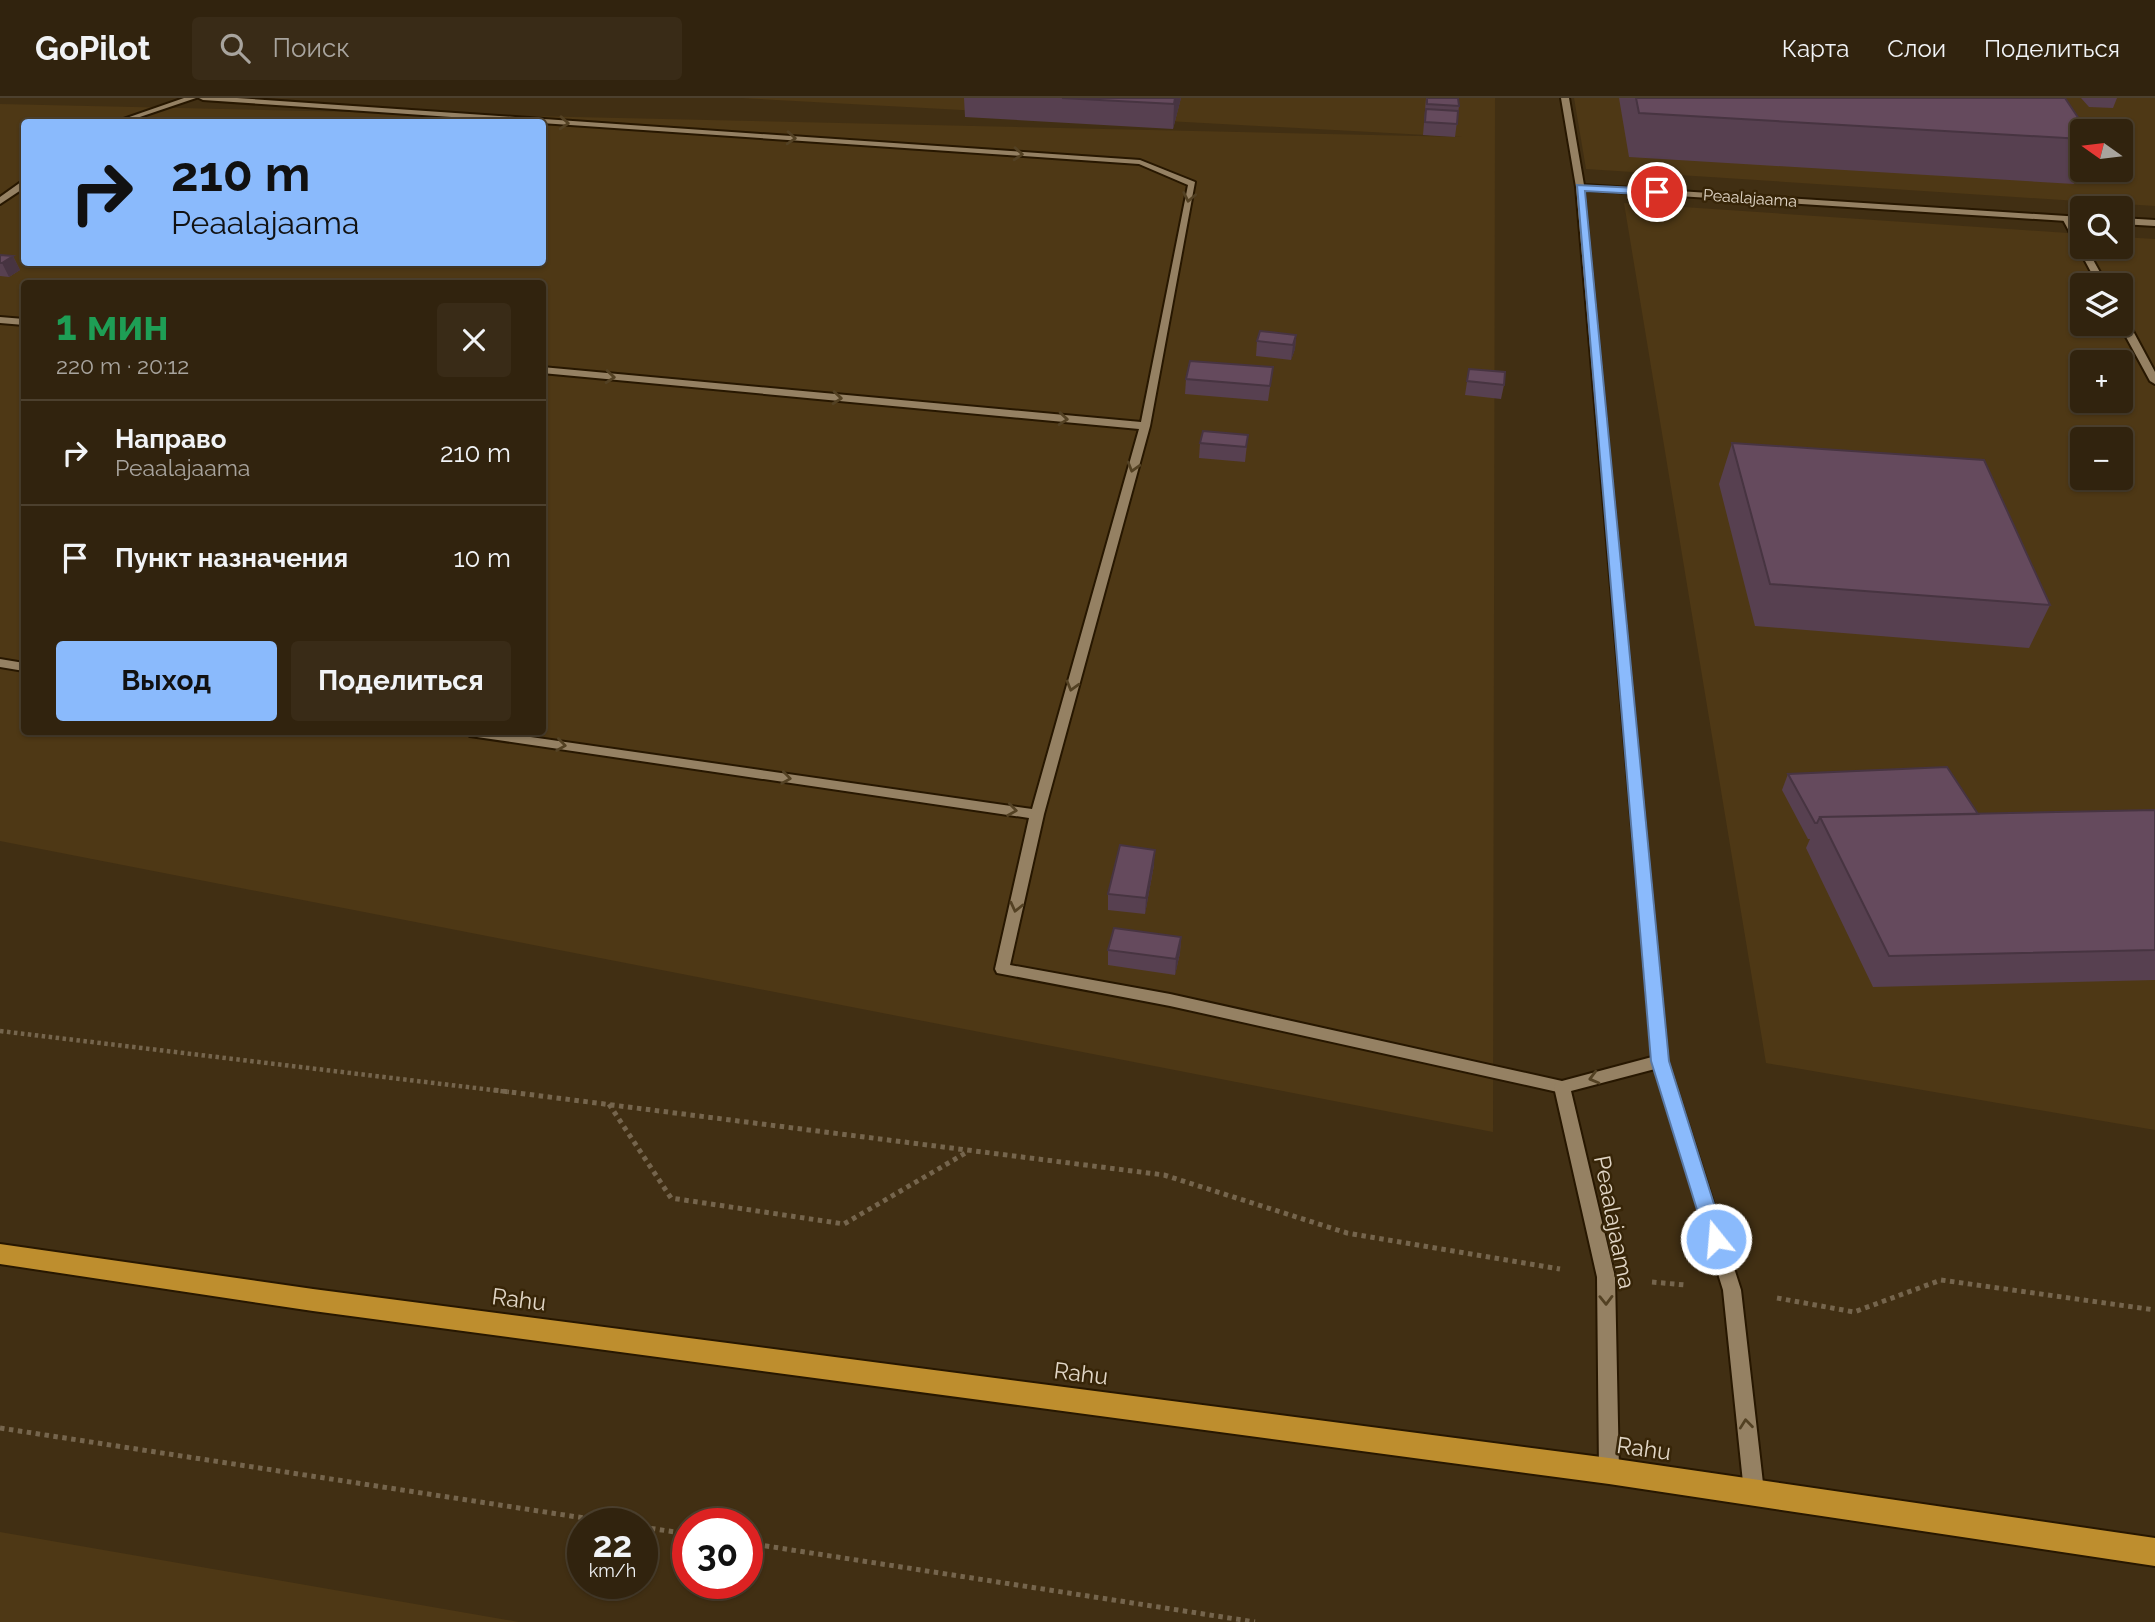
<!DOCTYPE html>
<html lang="ru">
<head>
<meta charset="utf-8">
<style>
  body { margin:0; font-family:Raleway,sans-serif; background:#392b17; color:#f1f3f6; height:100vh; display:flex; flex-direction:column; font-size:26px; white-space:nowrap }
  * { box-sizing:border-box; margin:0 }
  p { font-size:23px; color:#a8a49e }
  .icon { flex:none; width:38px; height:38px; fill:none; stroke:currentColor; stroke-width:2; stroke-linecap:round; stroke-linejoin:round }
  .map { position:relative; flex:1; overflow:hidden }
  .panel { position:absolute; left:21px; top:182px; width:525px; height:455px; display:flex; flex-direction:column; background:#31230e; border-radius:7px; box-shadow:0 2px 5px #0004,0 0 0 2px #4c402e }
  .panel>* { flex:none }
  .hud { position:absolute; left:21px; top:21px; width:525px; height:147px; border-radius:7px; box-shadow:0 2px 5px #0004,0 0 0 2px #4c402e; background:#8abafc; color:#111; overflow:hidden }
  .needle { width:46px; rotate:284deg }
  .controls { position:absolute; left:2070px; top:21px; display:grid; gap:14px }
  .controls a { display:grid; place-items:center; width:63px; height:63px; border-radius:7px; background:#31230e; box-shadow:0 2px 5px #0004,0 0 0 2px #4c402e; font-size:35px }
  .speed { position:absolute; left:567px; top:1410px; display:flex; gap:14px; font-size:35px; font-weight:700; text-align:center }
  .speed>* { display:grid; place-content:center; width:91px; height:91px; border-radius:50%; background:#31230e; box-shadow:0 2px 5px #0004,0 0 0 2px #4c402e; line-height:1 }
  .speed small { font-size:18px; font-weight:400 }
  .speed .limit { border:10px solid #d22; background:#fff; color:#111 }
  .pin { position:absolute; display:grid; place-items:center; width:60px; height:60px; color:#fff; margin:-30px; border:4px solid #fff; border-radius:50%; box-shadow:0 2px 7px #0007 }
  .me { position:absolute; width:77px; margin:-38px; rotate:343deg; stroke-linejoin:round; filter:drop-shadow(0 0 5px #0008) }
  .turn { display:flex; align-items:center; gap:24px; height:147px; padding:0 35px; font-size:32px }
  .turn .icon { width:91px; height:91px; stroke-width:2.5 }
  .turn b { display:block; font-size:49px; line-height:60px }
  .round { display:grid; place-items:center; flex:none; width:74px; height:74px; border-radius:7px; background:#392b17 }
  .summary { display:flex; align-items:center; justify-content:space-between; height:119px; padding:0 35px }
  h1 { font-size:42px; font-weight:700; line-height:52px; color:#1e9e55 }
  .button { display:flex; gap:14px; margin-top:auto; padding:14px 35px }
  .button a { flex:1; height:80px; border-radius:7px; background:#8abafc; color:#111; font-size:28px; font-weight:700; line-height:80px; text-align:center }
  .button a+a { background:#392b17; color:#f1f3f6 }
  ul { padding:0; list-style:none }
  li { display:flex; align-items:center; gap:21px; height:105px; padding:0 35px; border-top:2px solid #4c402e }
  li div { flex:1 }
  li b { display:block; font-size:26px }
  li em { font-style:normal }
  header { display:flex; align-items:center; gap:42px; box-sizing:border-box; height:98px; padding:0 35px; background:#31230e; border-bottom:2px solid #4c402e }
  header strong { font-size:33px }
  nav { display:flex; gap:38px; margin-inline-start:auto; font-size:24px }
  .search { width:490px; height:63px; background:#392b17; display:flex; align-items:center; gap:18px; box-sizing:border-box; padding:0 24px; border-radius:7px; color:#a8a49e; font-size:26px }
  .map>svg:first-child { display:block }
</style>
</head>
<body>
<header>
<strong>GoPilot</strong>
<div class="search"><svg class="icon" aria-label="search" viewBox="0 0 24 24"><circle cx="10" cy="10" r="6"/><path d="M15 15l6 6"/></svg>Поиск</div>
<nav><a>Карта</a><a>Слои</a><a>Поделиться</a></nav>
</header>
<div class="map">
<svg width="2155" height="1524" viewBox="0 0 2155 1524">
  <rect width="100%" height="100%" fill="#412f13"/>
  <path fill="#4e3815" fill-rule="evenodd" d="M741 0H1495L1493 1034 0 743V6L1463 39ZM24 24H542V164H24ZM24 186H542V634H24Z
    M1574 0H2155V108L1586 71ZM2082 33H2121V72H2082Z
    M1624 105 2082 136V149H2121V139L2155 141V1032L1766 965ZM2082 187H2121V226H2082ZM2082 264H2121V303H2082ZM2082 341H2121V380H2082Z
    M0 1434 519 1524H0Z"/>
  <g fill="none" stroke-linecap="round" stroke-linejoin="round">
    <defs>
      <path id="service" d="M184 0H196L125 24H115Z
        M199 0H237L1140 62 1195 84 1150 328 1044 716 1010 867 1170 896 1562 983 1568 984 1570 989 1568 994 1562 995 1170 908 997 875 995 871 1029 720 470 638 464 634H496L1032 711 1139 331 542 275V269L1141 324 1188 87 1139 66 203 2Z
        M21 84H24V90L0 106V99Z
        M2063 118 2070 120 2082 142V149H2086L2107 187H2098L2062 120Z
        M2121 217 2126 220 2155 274V286L2150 283 2119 226Z
        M0 219 24 221V227L0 225Z
        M0 561 24 565V573L0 569Z"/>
      <path id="minor" d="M1561 0H1569L1584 87 2082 119V124L1584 92 1668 963 1741 1192 1764 1394 1761 1401 1754 1403 1747 1401 1744 1394 1723 1192 1655 971 1571 993 1615 1179 1619 1373 1616 1380 1609 1382 1602 1380 1599 1373 1597 1179 1554 989 1556 984 1562 983 1652 959 1576 89Z
        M2121 120 2155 122V128L2121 126Z"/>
      <path id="trunk" d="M0 1146 313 1191 1609 1360 2155 1440V1468L1609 1386 313 1213 0 1166Z"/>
    </defs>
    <use href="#service" stroke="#271700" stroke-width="4"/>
    <use href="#minor" stroke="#271700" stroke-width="4"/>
    <use href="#trunk" stroke="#271700" stroke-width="4"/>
    <path stroke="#75654d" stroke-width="4.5" stroke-dasharray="3.5 3.5" stroke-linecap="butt" d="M0 933 509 994"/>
    <path stroke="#75654d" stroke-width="5" stroke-dasharray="4.5 4.5" stroke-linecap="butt" d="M494 992 1164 1077 1347 1135 1560 1171
      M609 1006 671 1100 844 1126 969 1053
      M1652 1184 1685 1187
      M1777 1200 1854 1214 1941 1182 2155 1212
      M0 1330 623 1426
      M642 1429 688 1436
      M747 1445 1255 1524"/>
    <use href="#service" fill="#958163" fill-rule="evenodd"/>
    <use href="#minor" fill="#958163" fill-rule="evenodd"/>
    <use href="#trunk" fill="#be8e2e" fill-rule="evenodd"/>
  </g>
  <path fill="#574050" d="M964 0H1181L1173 31 965 19Z
    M1426 0 1459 8 1455 39 1423 37Z
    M1619 0H2065L2082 41V67L2074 86 1629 59Z
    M2081 0H2117L2113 10 2089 9Z
    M0 157 13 158 20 172 9 179 0 178Z
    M1296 237 1295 251 1291 262 1256 258 1257 243Z
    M1273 269 1268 303 1185 296 1186 281Z
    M1469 271 1504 287 1501 301 1465 297Z
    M1248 337 1245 364 1199 360 1200 345Z
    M1732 345 2050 507 2029 550 1755 528 1719 386Z
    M1788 676 1978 716 2155 712V882L1873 889 1806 750 1810 741H1808L1782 692Z
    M1154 767 1145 816 1108 812V796Z
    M1181 839 1180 855 1175 877 1108 867V852Z"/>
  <path fill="#473441" d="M1175 0H1181L1173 31 1174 6Z
    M13 158 20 172 9 179 2 165Z
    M1296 237 1295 251 1291 262 1293 247Z
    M1155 752 1154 767 1145 816 1146 800Z
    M1181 839 1180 855 1175 877 1176 861Z"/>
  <path fill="#654a5d" stroke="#473441" stroke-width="2" d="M1062 0H1175L1174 6Z
    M1427 0H1458L1459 8 1427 6Z
    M1636 0H2065L2087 33H2082V41L1639 15Z
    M1426 11 1458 13 1457 26 1425 24Z
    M0 157 13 158 2 165H0Z
    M1260 233 1296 237 1293 247 1257 243Z
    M1190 263 1273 269 1270 288 1186 281Z
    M1469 271 1505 274 1504 287 1467 283Z
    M1203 333 1248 337 1246 349 1200 345Z
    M1732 345 1984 362 2050 507 1770 486Z
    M1947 669 1978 716 1820 719 1817 725H1815L1788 676Z
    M2155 712V852L1889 858 1820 719Z
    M1120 747 1155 752 1146 800 1108 796Z
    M1114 830 1181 839 1176 861 1108 852Z"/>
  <defs><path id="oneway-chevron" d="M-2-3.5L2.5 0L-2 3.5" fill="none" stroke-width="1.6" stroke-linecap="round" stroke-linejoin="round" transform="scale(1.75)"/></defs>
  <g stroke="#534123">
    <use href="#oneway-chevron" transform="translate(564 25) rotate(4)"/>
    <use href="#oneway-chevron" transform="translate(791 40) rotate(4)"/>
    <use href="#oneway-chevron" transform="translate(1018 56) rotate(4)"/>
    <use href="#oneway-chevron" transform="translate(1189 99) rotate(101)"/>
    <use href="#oneway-chevron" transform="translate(610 279) rotate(5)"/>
    <use href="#oneway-chevron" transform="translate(837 300) rotate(5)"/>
    <use href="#oneway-chevron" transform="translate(1063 321) rotate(5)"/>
    <use href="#oneway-chevron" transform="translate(1133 369) rotate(106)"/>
    <use href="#oneway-chevron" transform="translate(1072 588) rotate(106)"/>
    <use href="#oneway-chevron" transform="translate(561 647) rotate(8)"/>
    <use href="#oneway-chevron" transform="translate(786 680) rotate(8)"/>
    <use href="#oneway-chevron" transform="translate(1012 712) rotate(8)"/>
    <use href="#oneway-chevron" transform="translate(1016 809) rotate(103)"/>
    <use href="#oneway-chevron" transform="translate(1594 980) rotate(165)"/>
    <use href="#oneway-chevron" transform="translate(1606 1202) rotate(89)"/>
    <use href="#oneway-chevron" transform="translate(1746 1326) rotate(-96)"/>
  </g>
  <path fill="#8abafc" stroke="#5a79a4" stroke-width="2" d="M1577 87 1657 91 1662 94 1657 97 1585 93 1669 963 1725 1141 1723 1147 1716 1150 1709 1147 1706 1141 1651 963Z"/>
  <g text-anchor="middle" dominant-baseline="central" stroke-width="5" stroke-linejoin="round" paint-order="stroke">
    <g font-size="16" fill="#e1d6c6" stroke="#372508">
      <text transform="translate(1750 100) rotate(4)">Peaalajaama</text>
    </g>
    <g font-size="23" fill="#e1d6c6" stroke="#372508">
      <text transform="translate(1615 1124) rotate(79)">Peaalajaama</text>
      <text transform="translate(519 1201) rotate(7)">Rahu</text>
      <text transform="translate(1081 1275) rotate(7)">Rahu</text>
      <text transform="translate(1644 1350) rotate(8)">Rahu</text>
    </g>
  </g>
</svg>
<div class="controls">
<a><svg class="needle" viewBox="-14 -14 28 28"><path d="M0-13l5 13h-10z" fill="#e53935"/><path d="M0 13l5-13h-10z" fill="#a8a49e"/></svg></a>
<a><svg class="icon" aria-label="search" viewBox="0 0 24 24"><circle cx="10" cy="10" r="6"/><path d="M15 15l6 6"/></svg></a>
<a><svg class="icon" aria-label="layers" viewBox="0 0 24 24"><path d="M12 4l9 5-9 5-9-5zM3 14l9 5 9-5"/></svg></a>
<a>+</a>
<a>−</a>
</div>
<div class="speed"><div>22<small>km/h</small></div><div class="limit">30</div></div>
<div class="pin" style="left:1657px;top:94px;background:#d93025"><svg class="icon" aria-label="arrive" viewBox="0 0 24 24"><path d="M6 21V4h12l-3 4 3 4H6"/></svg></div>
<svg class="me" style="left:1716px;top:1141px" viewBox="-20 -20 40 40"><circle r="17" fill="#8abafc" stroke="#fff" stroke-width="3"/><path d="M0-11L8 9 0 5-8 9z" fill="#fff"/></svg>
<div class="hud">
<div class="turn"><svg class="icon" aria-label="right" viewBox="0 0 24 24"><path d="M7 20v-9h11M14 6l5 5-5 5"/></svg><div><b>210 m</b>Peaalajaama</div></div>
</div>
<section class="panel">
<div class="summary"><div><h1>1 мин</h1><p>220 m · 20:12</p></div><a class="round"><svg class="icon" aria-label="close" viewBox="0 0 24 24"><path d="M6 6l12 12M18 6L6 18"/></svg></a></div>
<ul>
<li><svg class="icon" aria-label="right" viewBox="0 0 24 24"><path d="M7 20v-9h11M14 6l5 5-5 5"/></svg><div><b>Направо</b><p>Peaalajaama</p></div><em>210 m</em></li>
<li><svg class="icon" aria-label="arrive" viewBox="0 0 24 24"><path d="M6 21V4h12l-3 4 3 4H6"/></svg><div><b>Пункт назначения</b></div><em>10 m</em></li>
</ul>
<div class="button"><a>Выход</a><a>Поделиться</a></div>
</section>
</div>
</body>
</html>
